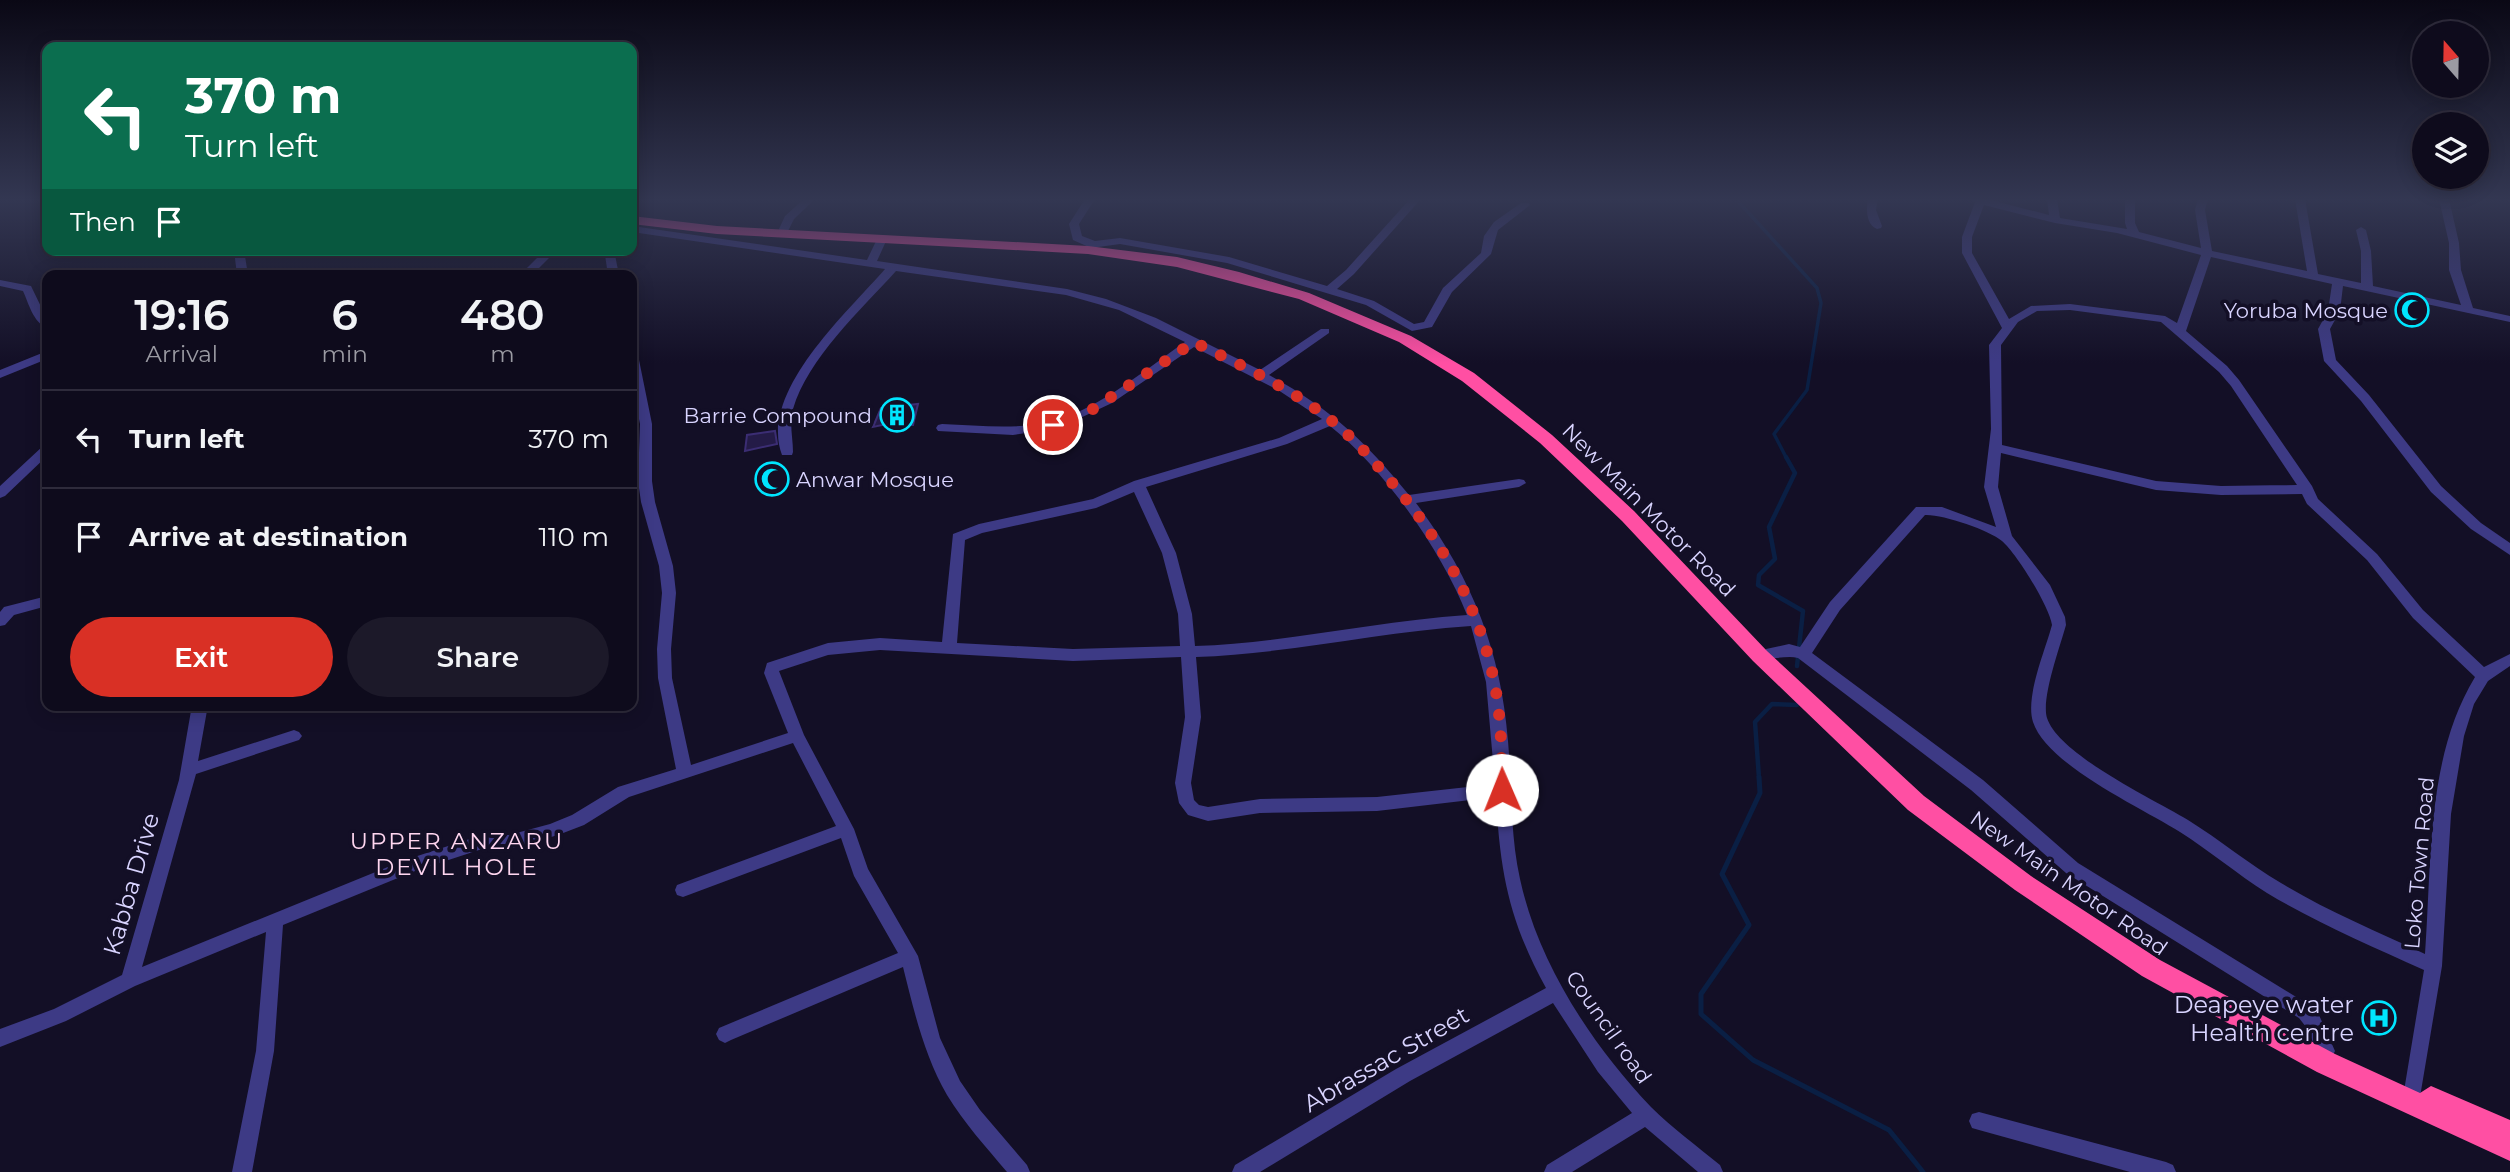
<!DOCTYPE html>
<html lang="en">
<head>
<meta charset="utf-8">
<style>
  body { margin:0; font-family:Montserrat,sans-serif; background:#1c1929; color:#f1f3f6; height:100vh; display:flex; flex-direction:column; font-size:26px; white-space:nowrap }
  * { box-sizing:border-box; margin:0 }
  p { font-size:23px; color:#9b9ba3 }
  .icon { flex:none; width:38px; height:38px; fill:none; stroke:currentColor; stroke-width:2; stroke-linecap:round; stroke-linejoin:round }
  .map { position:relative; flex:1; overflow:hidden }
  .details { position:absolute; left:42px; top:270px; width:595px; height:441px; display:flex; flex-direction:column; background:#0e0b1c; border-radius:14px; box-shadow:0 4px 18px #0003,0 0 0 2px #2e2b3b }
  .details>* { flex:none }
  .guide { position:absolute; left:42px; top:42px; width:595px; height:214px; border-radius:14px; box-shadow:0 4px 18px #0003,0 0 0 2px #2e2b3b; background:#0b6e4f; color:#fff; overflow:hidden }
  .needle { width:46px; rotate:340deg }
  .fabs { position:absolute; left:2412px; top:21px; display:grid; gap:14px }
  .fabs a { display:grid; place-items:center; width:77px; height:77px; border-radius:50%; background:#0e0b1c; box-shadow:0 4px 18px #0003,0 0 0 2px #2e2b3b; font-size:35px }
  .pin { position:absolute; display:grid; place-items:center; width:60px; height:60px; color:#fff; margin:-30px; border:4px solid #fff; border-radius:50%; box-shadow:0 2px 7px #0007 }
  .me { position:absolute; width:77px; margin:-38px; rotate:359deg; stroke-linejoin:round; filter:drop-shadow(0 0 5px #0008) }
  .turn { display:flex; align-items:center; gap:24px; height:147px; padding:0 28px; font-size:32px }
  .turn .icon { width:91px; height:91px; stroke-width:2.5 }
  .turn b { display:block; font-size:49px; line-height:60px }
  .then { display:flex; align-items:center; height:66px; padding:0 28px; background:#0003; gap:14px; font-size:26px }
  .eta { display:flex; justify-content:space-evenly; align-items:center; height:119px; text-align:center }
  .eta b { font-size:42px; font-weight:600; line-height:49px }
  .action { display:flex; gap:14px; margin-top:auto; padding:14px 28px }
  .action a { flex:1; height:80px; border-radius:42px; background:#d93025; color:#fff; font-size:28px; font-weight:600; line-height:80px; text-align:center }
  .action a+a { background:#1c1929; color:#f1f3f6 }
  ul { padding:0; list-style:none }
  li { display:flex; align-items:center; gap:21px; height:98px; padding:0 28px; border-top:2px solid #2e2b3b }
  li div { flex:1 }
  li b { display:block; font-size:26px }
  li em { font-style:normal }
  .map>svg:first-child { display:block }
</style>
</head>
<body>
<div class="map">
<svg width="2510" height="1172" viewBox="0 0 2510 1172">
  <rect width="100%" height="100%" fill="#130f26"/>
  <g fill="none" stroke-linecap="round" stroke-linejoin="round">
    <path stroke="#0a1f44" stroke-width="3.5" d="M1736 199 1817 288 1821 303 1807 390 1774 434 1787 459"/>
    <path stroke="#0a1f44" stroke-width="4.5" d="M1786 457 1795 473 1769 527 1775 559 1759 575 1758 585 1803 611 1797 666
      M1759 778 1755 722 1772 704 1797 705"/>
    <path stroke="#0a1f44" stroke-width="5" d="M1759 777 1760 793 1722 874 1749 925 1701 994V1014L1753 1060 1889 1130 1923 1172"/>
  </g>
  <path fill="#241b47" stroke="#3b2d73" stroke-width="2" d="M918 404 913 425 892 423 873 427 881 408Z
    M775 431 777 444 745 451 747 435Z"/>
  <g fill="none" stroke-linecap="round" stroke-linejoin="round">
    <path fill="#3d3a85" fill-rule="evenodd" d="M804 199H815L794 219 788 231H780L779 229 785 216Z
      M1085 199H1095L1079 224 1082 236 1095 241 1120 238 1229 257 1327 286 1346 270 1410 199H1421L1354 274 1337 289 1374 301 1414 324 1424 322 1443 288 1481 253 1484 236 1494 222 1521 203H1529L1530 205 1498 230 1491 254 1452 292 1432 327 1412 331 1366 305 1227 263 1120 244 1091 248 1073 240 1069 224Z
      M1868 199H1878L1876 210 1882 226 1881 228 1877 229C1866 225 1866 209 1868 199Z
      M1969 199H1987L2049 215 2047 199H2057L2060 218 2127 229 2125 223V199H2135V223L2139 232 2201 248 2195 210 2198 199H2208L2205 210 2212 251 2307 271 2295 199H2305L2318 274 2361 283V251L2356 230 2361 227 2366 230 2371 251 2373 286 2461 305 2449 270V243L2439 199H2449L2459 243 2461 270 2473 308 2510 316V322L2343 286 2340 311 2330 329 2336 360 2369 395 2441 486 2481 523 2510 543V555L2471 529 2431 492 2361 401 2324 361 2318 329 2328 311 2332 284 2211 257 2186 331 2227 366 2239 380 2312 486 2318 499 2377 554 2423 610 2484 667 2510 654V666L2488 681 2474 704 2464 736 2451 814 2442 966 2420 1097 2413 1100 2406 1097 2404 1091 2424 970C2371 946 2317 923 2267 893 2237 874 2210 851 2180 832 2142 808 2047 765 2033 722 2025 697 2045 651 2052 625 2049 606 2017 554 2002 541 1989 530 1942 514 1925 515L1840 610 1812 653 1983 780 2078 863 2311 1006 2319 1015 2335 1051 2332 1057 2326 1060 2320 1057 2306 1027 2299 1018 2066 873 1971 790 1798 658C1787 655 1777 660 1766 657L1764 653 1766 649 1789 644 1800 647 1830 602 1916 507H1942L1996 527 1984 487 1991 429 1989 345 2002 328 1962 253V237L1975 202ZM1984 205 2055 223 2117 233 2201 255 2177 323 2165 316 2070 304 2031 306 2009 319 1972 253V237ZM2070 310 2161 322 2219 372 2231 386 2297 485 2221 486 2156 481 2002 445 2001 345 2018 322 2037 311ZM2001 453 2156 490 2221 495 2302 494 2307 504 2367 560 2413 618 2475 677C2426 758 2432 861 2425 954 2376 931 2327 911 2281 883 2249 864 2220 840 2188 820 2155 800 2059 755 2047 718 2041 698 2060 647 2066 625L2065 617 2050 585 2012 536 1998 487Z
      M632 226 867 260 877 239 882 236 887 239 877 261 1067 289 1106 299 1156 318 1260 370 1321 329H1329V333L1269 375C1332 410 1364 440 1409 495L1519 479 1524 480 1526 483 1519 487 1416 503C1471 576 1501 650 1508 741 1512 787 1510 834 1520 879 1538 963 1592 1045 1651 1107 1672 1128 1697 1146 1720 1165L1723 1172H1698L1645 1127 1572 1172H1544L1547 1165 1632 1113 1598 1072 1553 1003 1410 1081 1260 1172H1232L1235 1165 1396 1069 1546 988C1509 921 1500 872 1496 797L1377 811 1260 813 1208 821 1188 815 1179 803 1175 783 1185 717 1181 657 1073 661 880 650 828 655 779 671 804 735 854 829 868 869 918 956 940 1038 960 1081 980 1110 1027 1165 1030 1172H1007C986 1147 964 1123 947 1095 924 1055 914 1011 903 967L731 1040 725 1043 719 1040 716 1034 719 1028 898 953 854 876 841 838 683 897 677 895 675 890 677 885 836 826 793 743 629 797 584 825 558 835 509 849 479 850 415 871 283 925 274 1051 252 1172H232L256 1051 266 932 135 986 66 1021 0 1047V1029L54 1009 122 975 179 780 192 705H208L198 761 294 730 299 732 302 736 299 740 196 774 142 967 405 860 479 836 509 835 550 824 572 815 618 787 676 769 658 678 657 649 662 593 659 566 641 502 638 481 640 424 632 384V351L638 355 652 424V481L655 502 673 566 676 593 671 649 672 678 691 765 788 733 764 673 767 663 828 643 880 638 942 642 953 534 979 524 1093 499 1134 481 1279 438 1322 419 1278 390 1194 347 1112 403 1059 428 1013 435 938 431 936 428 938 425 942 424C974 425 1007 429 1040 424 1091 416 1143 371 1185 342L1119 310 1066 295 896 271C861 310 808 358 793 409 789 423 793 438 793 452L792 455H782C758 392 848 312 885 269L632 232ZM1330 426C1384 469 1442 551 1467 615 1376 621 1286 643 1195 646L1192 614 1176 553 1146 487 1287 444ZM1134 492 1162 553 1178 614 1180 646 1073 649 957 643 965 540 982 533 1096 508ZM1471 626 1486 682 1495 784 1377 797 1260 799 1208 807 1199 805 1194 800 1191 783 1201 717 1196 657C1288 654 1378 632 1471 626Z
      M234 250H244L248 275H237Z
      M545 250H557L532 275H520Z
      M608 250H619L615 255 619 275H608L605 255Z
      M0 280 31 286 47 319V328C33 322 29 304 23 291L0 286Z
      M47 351V359L0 378V370Z
      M47 445V456L5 496 0 498V486L43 446Z
      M47 596V606L14 615 5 625 0 626V612L4 607Z
      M1979 1112 2166 1162 2173 1165 2176 1172H2130L1979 1130 1972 1128 1969 1121 1972 1114Z"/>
    <path fill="#ff4fa3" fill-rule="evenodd" d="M632 216 717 226 1088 246 1177 257 1239 272 1309 293 1411 336 1474 373 1552 435 1634 511 1767 651 1924 796 2031 876 2160 960 2335 1054 2420 1093 2431 1086 2510 1120V1161L2317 1072 2142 976 2015 890 1908 810 1753 661 1622 521 1540 443 1462 381 1399 342 1299 299 1177 267 1088 254 717 234 632 224Z"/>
  </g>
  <linearGradient id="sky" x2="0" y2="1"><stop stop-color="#0a0815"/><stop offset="0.55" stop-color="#333752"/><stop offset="1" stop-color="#333752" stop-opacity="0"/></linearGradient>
  <rect width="2510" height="363" fill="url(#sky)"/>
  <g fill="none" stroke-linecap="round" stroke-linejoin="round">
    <path stroke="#d93025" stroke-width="12" stroke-dasharray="0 21.6" d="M1053 425 1087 413 1194 342C1240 365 1291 388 1332 421 1356 440 1375 463 1395 486 1452 554 1494 635 1500 726 1502 747 1501 768 1502 790"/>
  </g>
  <defs>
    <symbol id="mosque-ring" viewBox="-11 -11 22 22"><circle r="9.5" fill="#130f26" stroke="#00e5ff" stroke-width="1.5"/><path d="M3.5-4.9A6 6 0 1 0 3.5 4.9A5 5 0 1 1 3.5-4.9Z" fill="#00e5ff"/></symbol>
    <symbol id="building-ring" viewBox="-11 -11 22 22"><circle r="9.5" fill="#130f26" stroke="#00e5ff" stroke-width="1.5"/><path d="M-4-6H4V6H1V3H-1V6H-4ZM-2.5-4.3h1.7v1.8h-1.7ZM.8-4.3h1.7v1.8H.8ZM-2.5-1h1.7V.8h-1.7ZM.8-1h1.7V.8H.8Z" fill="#00e5ff"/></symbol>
    <symbol id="hospital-ring" viewBox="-11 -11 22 22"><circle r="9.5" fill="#130f26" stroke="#00e5ff" stroke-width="1.5"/><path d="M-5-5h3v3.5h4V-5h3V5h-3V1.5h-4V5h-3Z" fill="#00e5ff"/></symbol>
  </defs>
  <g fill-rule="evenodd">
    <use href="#mosque-ring" x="2393" y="291" width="38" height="38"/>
    <use href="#building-ring" x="878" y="396" width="38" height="38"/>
    <use href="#mosque-ring" x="753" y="460" width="38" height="38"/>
    <use href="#hospital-ring" x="2360" y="999" width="38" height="38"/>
  </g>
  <g text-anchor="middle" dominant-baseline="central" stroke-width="7" stroke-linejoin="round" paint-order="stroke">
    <g font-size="21" fill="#d9d4ff" stroke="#130f26" text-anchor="end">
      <text x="2388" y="310">Yoruba Mosque</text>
      <text x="872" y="415">Barrie Compound</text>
      <text x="796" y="479" text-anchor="start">Anwar Mosque</text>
    </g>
    <g font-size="21" fill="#d9d4ff" stroke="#130f26">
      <text transform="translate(1649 510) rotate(45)">New Main Motor Road</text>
      <text transform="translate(2419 863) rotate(-85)">Loko Town Road</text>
      <text transform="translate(2069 883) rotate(35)">New Main Motor Road</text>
      <text transform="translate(1609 1027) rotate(55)">Council road</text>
    </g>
    <g font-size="23" letter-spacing="2" fill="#ffd6f0" stroke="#130f26">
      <text x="457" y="841">UPPER ANZARU<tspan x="457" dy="26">DEVIL HOLE</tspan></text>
    </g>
    <g font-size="24" fill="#d9d4ff" stroke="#130f26">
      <text transform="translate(131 884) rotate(-74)">Kabba Drive</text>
      <text transform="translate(1386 1059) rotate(-30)">Abrassac Street</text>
    </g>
    <g font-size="24" fill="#d9d4ff" stroke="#130f26" text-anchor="end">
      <text x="2354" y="1004">Deapeye water<tspan x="2354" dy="28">Health centre</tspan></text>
    </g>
  </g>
</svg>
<div class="fabs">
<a><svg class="needle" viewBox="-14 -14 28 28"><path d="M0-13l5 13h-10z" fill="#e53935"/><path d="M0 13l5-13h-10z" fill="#9b9ba3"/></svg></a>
<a><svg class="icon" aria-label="layers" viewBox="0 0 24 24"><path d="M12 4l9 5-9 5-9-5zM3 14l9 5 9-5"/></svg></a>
</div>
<div class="pin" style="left:1053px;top:425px;background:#d93025"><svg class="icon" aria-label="arrive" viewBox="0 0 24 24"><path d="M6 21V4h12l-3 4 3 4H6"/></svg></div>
<svg class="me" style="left:1502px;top:790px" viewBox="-20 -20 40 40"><circle r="19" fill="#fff"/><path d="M0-13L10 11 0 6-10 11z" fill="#d93025"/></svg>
<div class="guide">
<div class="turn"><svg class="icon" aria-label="left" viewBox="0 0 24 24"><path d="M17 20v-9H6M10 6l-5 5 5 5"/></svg><div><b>370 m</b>Turn left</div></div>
<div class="then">Then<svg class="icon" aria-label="arrive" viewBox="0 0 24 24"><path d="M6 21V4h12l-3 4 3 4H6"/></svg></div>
</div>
<section class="details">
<div class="eta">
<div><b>19:16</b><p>Arrival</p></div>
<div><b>6</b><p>min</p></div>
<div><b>480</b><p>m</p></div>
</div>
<ul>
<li><svg class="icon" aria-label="left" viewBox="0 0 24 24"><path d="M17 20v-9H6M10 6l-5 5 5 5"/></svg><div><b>Turn left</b></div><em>370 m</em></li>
<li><svg class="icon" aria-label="arrive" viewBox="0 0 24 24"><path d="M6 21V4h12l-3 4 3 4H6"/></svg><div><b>Arrive at destination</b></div><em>110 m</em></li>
</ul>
<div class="action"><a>Exit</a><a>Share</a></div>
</section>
</div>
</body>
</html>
